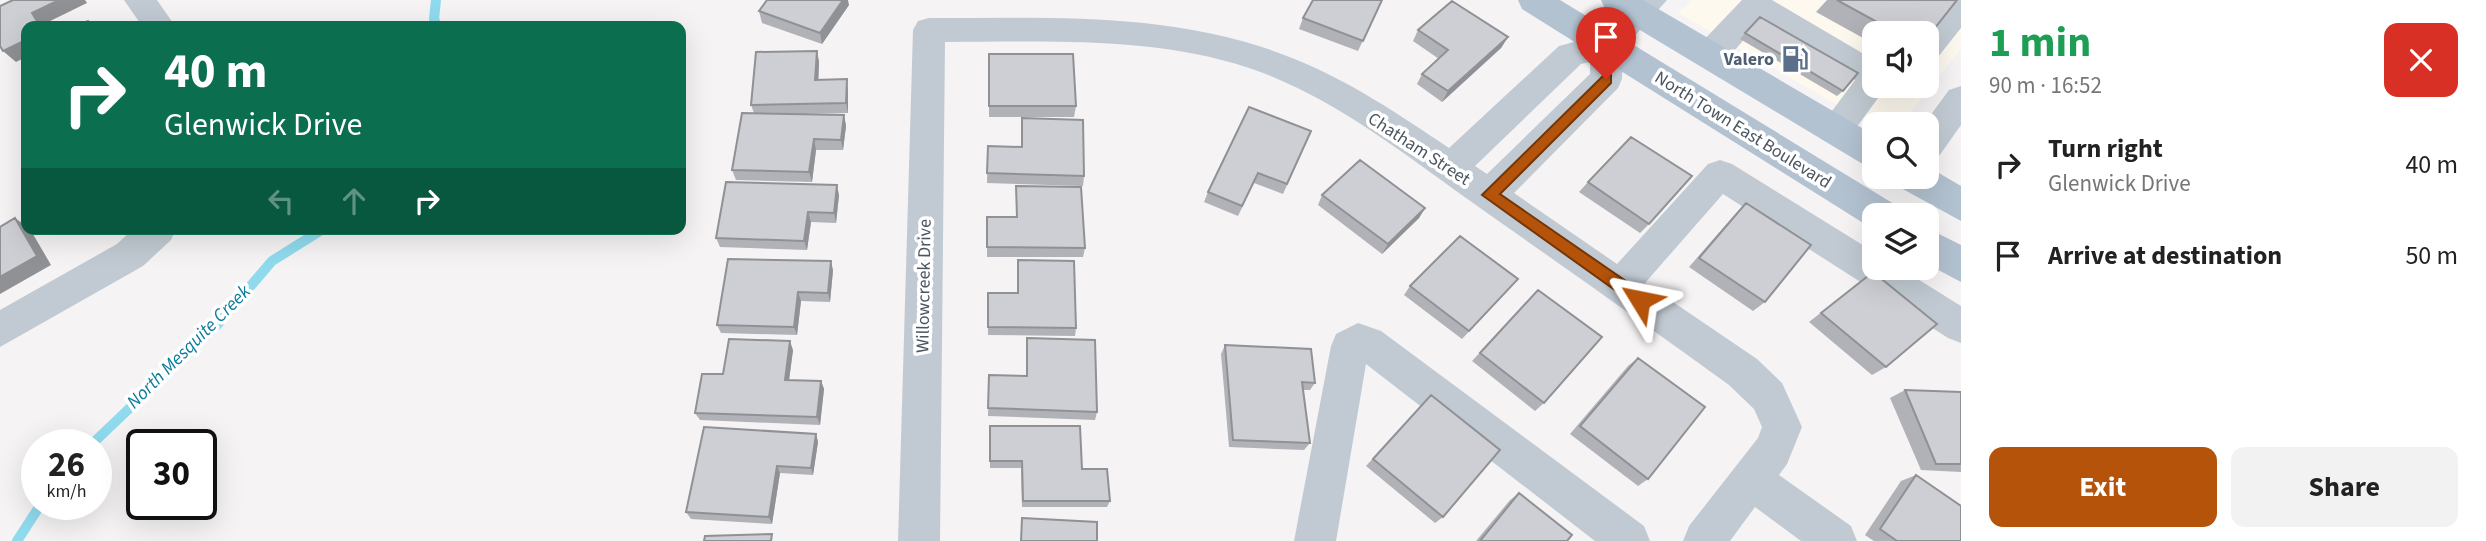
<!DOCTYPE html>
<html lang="en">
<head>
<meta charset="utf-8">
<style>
  body { margin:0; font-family:"Source Sans 3",sans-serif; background:#f2f2f2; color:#222; height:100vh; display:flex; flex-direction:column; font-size:26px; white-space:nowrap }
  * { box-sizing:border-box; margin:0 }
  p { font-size:23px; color:#767676 }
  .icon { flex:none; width:38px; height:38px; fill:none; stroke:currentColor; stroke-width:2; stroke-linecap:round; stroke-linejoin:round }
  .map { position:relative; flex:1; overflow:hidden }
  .details { display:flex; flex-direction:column; background:#fff; width:525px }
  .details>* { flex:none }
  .hud { position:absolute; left:21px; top:21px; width:665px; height:214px; border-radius:14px; box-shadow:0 7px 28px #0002; background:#0b6e4f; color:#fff; overflow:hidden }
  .buttons { position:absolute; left:1862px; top:21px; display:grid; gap:14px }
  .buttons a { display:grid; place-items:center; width:77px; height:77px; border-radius:14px; background:#fff; box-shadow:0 7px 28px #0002; font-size:35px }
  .speed { position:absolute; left:21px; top:429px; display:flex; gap:14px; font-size:35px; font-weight:700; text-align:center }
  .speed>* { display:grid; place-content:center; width:91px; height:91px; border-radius:50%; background:#fff; box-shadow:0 7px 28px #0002; line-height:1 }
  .speed small { font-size:18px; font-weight:400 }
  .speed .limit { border:4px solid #111; border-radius:10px; background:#fff; color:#111 }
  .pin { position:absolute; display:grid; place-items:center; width:60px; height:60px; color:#fff; margin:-72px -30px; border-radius:50% 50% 50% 0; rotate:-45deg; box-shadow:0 0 7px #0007 }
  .pin .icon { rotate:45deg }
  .me { position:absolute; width:77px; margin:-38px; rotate:305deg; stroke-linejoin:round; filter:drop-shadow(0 0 5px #0008) }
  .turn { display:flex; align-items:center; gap:24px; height:147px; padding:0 28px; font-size:32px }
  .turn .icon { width:91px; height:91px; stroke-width:2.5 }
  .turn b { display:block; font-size:49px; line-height:60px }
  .lanes { display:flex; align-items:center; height:66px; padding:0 28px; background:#0003; justify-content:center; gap:35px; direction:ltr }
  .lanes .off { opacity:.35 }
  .round { display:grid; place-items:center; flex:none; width:74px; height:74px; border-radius:14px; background:#f2f2f2 }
  .overview { display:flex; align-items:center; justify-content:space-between; height:119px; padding:0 28px }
  h1 { font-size:42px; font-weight:700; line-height:52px; color:#1e9e55 }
  .cta { display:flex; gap:14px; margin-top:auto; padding:14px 28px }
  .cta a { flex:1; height:80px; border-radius:14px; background:#b45309; color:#fff; font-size:28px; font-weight:700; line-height:80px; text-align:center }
  .cta a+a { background:#f2f2f2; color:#222 }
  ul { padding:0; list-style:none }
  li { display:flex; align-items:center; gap:21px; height:91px; padding:0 28px }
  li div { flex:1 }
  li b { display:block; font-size:26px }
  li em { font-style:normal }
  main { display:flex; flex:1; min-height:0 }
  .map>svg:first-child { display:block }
</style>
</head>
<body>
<main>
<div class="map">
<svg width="1961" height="541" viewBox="0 0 1961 541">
  <rect width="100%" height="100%" fill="#f5f3f3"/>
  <path fill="#fdf9ef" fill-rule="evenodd" d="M1692 0H1961V49L1901 124 1874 126 1678 13ZM1874 33H1927V86H1874Z"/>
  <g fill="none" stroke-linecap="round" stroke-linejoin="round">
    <path stroke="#90daee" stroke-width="10" d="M436 0 434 19 437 26
      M92 444 218 324 272 261 323 229
      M17 541 41 504"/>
    <path fill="#c1cad2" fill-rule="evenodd" d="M124 0H157L175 26H142Z
      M1632 0H1667L1623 49 1622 79 1618 88 1514 193 1617 264 1708 164 1720 160 1732 164 1874 252V268H1900L1961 306V343L1948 338 1723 194 1645 283 1757 359 1782 383 1802 427 1787 464 1779 475 1851 526 1857 541H1801L1755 507 1730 541H1683L1689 526 1758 438 1762 427 1754 409 1729 385C1642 322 1554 260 1466 198 1399 150 1329 95 1249 68 1153 36 1045 42 945 42L940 541H898L913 30 918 21 929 18C1052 18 1181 11 1297 60 1351 82 1400 115 1449 148L1559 46 1596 36ZM1590 62V74L1487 174 1475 166 1581 64Z
      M1742 0H1772L1874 60V86H1887L1847 140 1835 144 1823 140 1818 130 1855 80 1758 22C1742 40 1725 72 1698 64L1693 55 1698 46Z
      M1948 0H1961V28L1938 57 1927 60V33H1921Z
      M1961 86V125L1939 156 1927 160V124H1924L1949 90Z
      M133 229H176L171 240 143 266 0 347V310L117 244Z
      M1358 323 1381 331 1644 526 1650 541H1595L1366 364 1336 541H1294L1331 346 1336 334Z"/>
    <path fill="#b3c2d1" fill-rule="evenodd" d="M1518 0H1560L1894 204 1900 215H1874V228L1868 226 1522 9Z
      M1601 0H1643L1874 135V168L1861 163 1605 9Z
      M1927 166 1961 186V221L1901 188 1896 177H1927Z
      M1927 228 1961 245V282L1927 264Z"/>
  </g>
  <path fill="#b0b2b7" d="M1382 0 1358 51 1299 29 1303 18Z
    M1827 0H1957L1927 33H1874V44L1816 12Z
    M849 5 822 44 762 23 759 11Z
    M1760 17 1843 91 1837 96 1740 39Z
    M1418 30 1508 37 1501 48 1442 102 1417 84 1422 74 1439 59 1413 41Z
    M817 51 819 62 818 80 848 90V113L800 114 844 115 846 126 843 150H816L812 182 736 180 732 170 754 113 751 105Z
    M989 54 1076 106 1074 117H989Z
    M1311 131 1283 194 1254 183 1238 216 1204 202 1208 192Z
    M988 146 1021 147 1084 176 1083 186 987 183Z
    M1588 182 1649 224 1640 233 1579 192Z
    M1016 186 1085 248 1083 257H987V217H1016Z
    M839 195 836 223 811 222 807 250 720 247 716 238Z
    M1322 195 1425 208 1419 218 1382 254 1318 205Z
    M1746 203 1765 302 1753 311 1689 267 1736 213Z
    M1018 260 1076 328 1075 336 988 335V293H1018Z
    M833 270 830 302 801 301 797 335 721 333 717 325Z
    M1873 272 1886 367 1872 375 1809 322Z
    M1410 286 1510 288 1462 339 1404 295Z
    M1538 290 1544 403 1535 411 1472 361Z
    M1027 338 1097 412 1095 420 988 416 989 375 1026 376Z
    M1225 345 1315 383 1310 390H1303L1310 443 1304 450 1229 447 1221 354Z
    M793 350 789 380 821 381 824 389 820 425 700 420 695 413 723 374Z
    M1638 358 1648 479 1638 486 1570 434 1628 366Z
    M1905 390 1961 392V472L1921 470 1890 398Z
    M1431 395 1443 517 1435 523 1366 466Z
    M990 426 1082 469 1110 501 1107 507H1022L1021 468H990Z
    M816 434 818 442 813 475 780 473 772 524 691 519 686 512Z
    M1916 475 1961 541H1874L1865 535 1901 481Z
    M1519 493 1567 541H1476L1510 500Z"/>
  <path fill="#909195" d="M59 0H85L87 3 44 24 45 26H40L32 13Z
    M843 0H848L849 5 822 44 820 33Z
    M1508 37 1501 48 1442 102 1448 91Z
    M26 40V57L16 62 3 51Z
    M817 51 819 62 818 90 815 80Z
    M847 79 848 90V113L846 103Z
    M844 115 846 126 843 150 841 140Z
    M814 139 816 150 812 182 809 172Z
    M837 185 839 195 836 223 834 213Z
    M1425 208 1419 218 1382 254 1388 244Z
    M808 212 811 222 807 250 804 241Z
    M15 218 26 226V229H30L51 265 0 294V277Z
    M831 261 833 270 830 302 828 293Z
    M798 292 801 301 797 335 794 327Z
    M790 341 793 350 788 388 785 380Z
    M821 381 824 389 820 425 817 417Z
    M816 434 818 442 813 475 811 468Z
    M777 466 780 473 772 524 769 517Z"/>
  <path fill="#cdcfd5" stroke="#909195" stroke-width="2" d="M13 0H59L32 13 40 26H26V40L3 51 0 46V6Z
    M767 0H843L820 33 759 11Z
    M1313 0H1382L1363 41 1303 18Z
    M1837 0H1957L1927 38V33H1897Z
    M1452 1 1508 37 1448 91 1422 74 1448 50 1418 30Z
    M1760 17 1858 73 1843 91 1745 33Z
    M88 21 92 26H77Z
    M817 51 815 80 847 79 846 103 751 105 756 52Z
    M989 54H1073L1076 106H989Z
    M1249 107 1311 131 1287 184 1258 173 1242 206 1208 192Z
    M742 113 844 115 841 140 814 139 809 172 732 170Z
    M1022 118 1083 120 1084 176 987 173 988 146 1022 147Z
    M1631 137 1692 176 1649 224 1588 182Z
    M1360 160 1425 208 1388 244 1322 195Z
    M726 182 837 185 834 213 808 212 804 241 716 238Z
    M1016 186 1081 187 1085 248 987 247V217H1017Z
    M1746 203 1811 245 1765 302 1699 258Z
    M15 218 37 256 0 277V227Z
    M1460 236 1518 279 1469 331 1410 286Z
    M728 259 831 261 828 293 798 292 794 327 717 325Z
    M1018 260 1074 261 1076 328 988 327V293H1018Z
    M1873 272 1937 324 1886 367 1821 313Z
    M1538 290 1602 337 1544 403 1480 353Z
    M1027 338 1095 340 1097 412 988 408 989 375 1027 376Z
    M729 339 790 341 785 380 821 381 817 417 695 413 702 374H723Z
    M1225 345 1311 349 1315 383 1302 382 1310 443 1233 440Z
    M1638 358 1705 407 1648 479 1580 426Z
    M1905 390 1961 392V464H1936Z
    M1431 395 1500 450 1443 517 1373 459Z
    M990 426H1080L1082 469H1107L1110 501H1023L1022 461H990Z
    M704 427 816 434 811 468 777 466 769 517 686 512Z
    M1916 475 1961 506V541H1897L1880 529Z
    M1519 493 1572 535 1567 541H1480Z
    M1022 518 1097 522V541H1021Z
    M772 534 771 541H704L705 536Z"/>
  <path fill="#b45309" stroke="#753606" stroke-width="2" d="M1606 73 1611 75V83L1500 194 1646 295 1649 300 1640 308 1482 195Z"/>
  <defs>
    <symbol id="fuel-bare" viewBox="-9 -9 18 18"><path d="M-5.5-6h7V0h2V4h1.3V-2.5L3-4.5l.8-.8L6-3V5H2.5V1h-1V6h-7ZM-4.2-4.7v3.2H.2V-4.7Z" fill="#5c6f8a" stroke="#fff" stroke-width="2.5" paint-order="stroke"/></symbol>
  </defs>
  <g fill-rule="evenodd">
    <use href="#fuel-bare" x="1776" y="40" width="38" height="38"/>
  </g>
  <g text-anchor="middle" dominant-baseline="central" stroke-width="7" stroke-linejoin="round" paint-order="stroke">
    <g font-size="18" font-weight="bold" fill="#4e5e75" stroke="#fff" text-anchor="end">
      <text x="1774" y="59">Valero</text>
    </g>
    <g font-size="18" fill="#4a5661" stroke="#fff">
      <text transform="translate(1743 130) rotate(32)">North Town East Boulevard</text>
      <text transform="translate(1419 149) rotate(33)">Chatham Street</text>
      <text transform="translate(924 286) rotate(-89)">Willowcreek Drive</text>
    </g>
    <g font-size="19" font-style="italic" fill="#0c7c9b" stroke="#fff">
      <text transform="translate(189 347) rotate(-45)">North Mesquite Creek</text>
    </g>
  </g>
</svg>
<div class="buttons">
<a><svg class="icon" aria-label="sound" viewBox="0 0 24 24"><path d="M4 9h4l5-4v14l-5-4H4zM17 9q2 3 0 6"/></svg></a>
<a><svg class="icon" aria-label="search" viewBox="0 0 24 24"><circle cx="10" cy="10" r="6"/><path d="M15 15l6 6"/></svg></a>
<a><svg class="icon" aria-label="layers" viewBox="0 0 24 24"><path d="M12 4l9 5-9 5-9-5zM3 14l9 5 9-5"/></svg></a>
</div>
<div class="speed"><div>26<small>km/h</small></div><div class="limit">30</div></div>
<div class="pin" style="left:1606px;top:79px;background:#d93025"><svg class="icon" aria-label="arrive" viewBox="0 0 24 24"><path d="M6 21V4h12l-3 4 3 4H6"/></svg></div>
<svg class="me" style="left:1640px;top:300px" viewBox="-20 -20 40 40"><path d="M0-17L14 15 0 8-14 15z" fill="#b45309" stroke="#fff" stroke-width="4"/></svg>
<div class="hud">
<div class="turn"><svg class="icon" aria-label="right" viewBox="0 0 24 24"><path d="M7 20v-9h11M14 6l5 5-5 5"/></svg><div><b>40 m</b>Glenwick Drive</div></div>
<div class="lanes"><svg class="icon off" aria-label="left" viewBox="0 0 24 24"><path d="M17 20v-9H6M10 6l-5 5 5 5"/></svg><svg class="icon off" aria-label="ahead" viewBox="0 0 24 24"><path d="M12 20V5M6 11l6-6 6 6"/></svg><svg class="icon" aria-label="right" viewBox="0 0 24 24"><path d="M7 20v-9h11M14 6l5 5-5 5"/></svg></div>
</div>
</div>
<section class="details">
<div class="overview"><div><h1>1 min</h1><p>90 m · 16:52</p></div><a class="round" style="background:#d93025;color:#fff"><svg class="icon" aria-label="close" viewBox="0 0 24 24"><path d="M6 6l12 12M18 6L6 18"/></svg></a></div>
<ul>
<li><svg class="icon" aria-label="right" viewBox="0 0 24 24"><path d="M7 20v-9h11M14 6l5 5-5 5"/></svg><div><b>Turn right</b><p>Glenwick Drive</p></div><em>40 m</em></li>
<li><svg class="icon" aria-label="arrive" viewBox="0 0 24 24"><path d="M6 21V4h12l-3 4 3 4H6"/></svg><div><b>Arrive at destination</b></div><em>50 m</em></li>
</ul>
<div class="cta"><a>Exit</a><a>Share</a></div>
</section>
</main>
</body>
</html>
